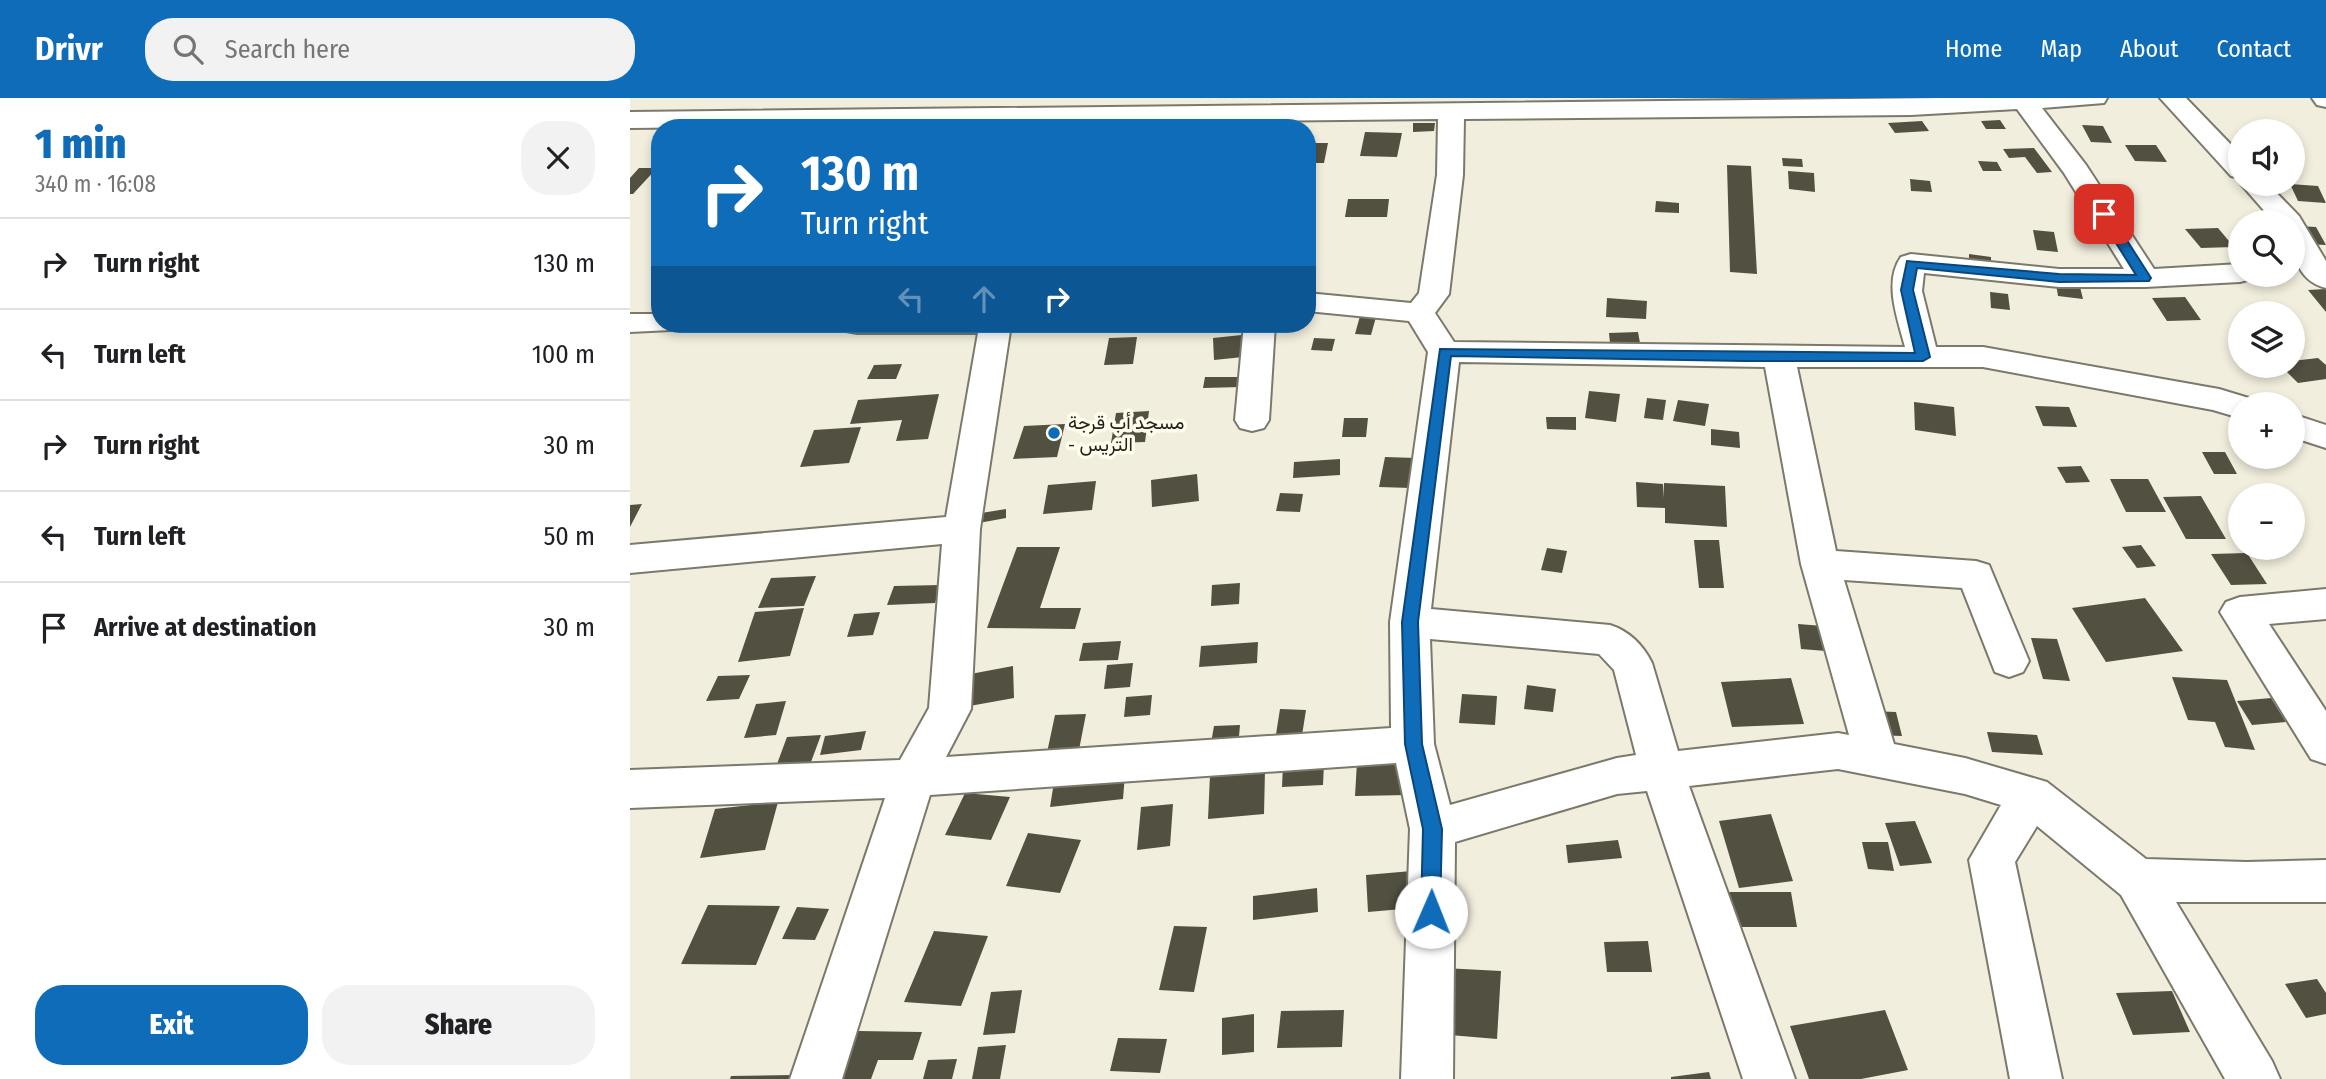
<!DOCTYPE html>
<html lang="en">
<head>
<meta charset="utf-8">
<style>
  body { margin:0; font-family:"Fira Sans Condensed",Vazirmatn,sans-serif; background:#f2f2f2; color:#202124; height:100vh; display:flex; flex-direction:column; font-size:26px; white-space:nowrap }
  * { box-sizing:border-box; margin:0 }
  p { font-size:23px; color:#757577 }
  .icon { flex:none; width:38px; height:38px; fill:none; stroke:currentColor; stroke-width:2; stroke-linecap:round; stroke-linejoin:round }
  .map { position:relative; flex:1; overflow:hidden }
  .details { display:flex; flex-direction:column; background:#fff; width:630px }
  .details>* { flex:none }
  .hud { position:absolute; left:21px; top:21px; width:665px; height:214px; border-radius:28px; box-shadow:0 4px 10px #0003; background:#0f6cb9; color:#fff; overflow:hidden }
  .buttons { position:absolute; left:1598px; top:21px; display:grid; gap:14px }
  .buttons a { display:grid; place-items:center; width:77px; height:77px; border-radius:50%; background:#fff; box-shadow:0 4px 10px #0003; font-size:35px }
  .pin { position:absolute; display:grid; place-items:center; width:60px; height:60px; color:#fff; margin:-30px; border-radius:14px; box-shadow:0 4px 10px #0006 }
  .me { position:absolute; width:77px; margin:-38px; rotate:1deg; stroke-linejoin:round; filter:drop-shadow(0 0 5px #0008) }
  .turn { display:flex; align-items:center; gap:24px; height:147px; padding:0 35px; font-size:32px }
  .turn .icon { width:91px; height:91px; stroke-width:2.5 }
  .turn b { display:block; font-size:49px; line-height:60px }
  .lanes { display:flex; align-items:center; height:66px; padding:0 35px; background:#0003; justify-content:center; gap:35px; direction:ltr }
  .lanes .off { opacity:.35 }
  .round { display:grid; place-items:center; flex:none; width:74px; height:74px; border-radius:28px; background:#f2f2f2 }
  .overview { display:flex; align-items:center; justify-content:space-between; height:119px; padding:0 35px }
  h1 { font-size:42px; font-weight:800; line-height:52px; color:#0f6cb9 }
  .action { display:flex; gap:14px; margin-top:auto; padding:14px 35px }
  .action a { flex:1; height:80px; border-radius:28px; background:#0f6cb9; color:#fff; font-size:28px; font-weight:800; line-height:80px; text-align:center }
  .action a+a { background:#f2f2f2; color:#202124 }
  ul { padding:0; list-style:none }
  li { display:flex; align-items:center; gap:21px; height:91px; padding:0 35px; border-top:2px solid #e0e0e0 }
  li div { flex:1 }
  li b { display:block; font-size:26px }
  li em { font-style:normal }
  header { display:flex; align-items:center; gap:42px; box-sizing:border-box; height:98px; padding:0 35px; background:#0f6cb9; color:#fff }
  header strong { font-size:33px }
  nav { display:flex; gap:38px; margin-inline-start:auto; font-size:24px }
  .search { width:490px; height:63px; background:#f2f2f2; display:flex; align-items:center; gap:18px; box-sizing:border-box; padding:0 24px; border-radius:28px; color:#757577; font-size:26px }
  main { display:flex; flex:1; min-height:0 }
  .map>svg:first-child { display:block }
</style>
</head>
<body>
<header>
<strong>Drivr</strong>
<div class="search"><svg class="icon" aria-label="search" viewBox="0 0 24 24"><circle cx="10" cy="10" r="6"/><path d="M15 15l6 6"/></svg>Search here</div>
<nav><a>Home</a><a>Map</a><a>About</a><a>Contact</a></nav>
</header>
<main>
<section class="details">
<div class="overview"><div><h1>1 min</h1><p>340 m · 16:08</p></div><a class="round"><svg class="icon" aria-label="close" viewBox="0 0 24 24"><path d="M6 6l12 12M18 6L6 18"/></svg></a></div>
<ul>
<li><svg class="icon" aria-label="right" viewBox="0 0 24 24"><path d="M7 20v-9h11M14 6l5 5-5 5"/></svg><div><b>Turn right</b></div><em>130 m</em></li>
<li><svg class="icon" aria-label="left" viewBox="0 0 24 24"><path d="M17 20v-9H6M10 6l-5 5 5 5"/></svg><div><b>Turn left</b></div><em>100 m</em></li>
<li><svg class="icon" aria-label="right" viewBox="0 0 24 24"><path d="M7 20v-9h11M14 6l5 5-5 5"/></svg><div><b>Turn right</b></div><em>30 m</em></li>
<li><svg class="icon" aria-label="left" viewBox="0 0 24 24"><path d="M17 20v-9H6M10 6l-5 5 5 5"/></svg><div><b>Turn left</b></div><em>50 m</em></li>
<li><svg class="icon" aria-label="arrive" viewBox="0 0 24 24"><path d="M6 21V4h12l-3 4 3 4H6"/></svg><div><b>Arrive at destination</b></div><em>30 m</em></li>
</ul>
<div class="action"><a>Exit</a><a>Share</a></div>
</section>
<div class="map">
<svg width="1696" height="981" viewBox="0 0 1696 981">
  <rect width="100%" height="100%" fill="#f1eedd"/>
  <path fill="#525041" d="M1370 22 1376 31H1356L1351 23Z
    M1292 23 1299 33 1265 35 1258 25Z
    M783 25H805L804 33 783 34Z
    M1452 27 1473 28 1482 45 1461 44Z
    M735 34 772 35 767 59 730 58Z
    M677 45H698L694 65H677Z
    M1495 47H1526L1537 64 1505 63Z
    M1404 50 1422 74 1407 75 1395 59 1379 60 1373 51Z
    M1152 60 1172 61 1173 69 1153 68Z
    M1348 63 1367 64 1372 73H1353Z
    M1097 67 1121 68 1127 176 1100 174Z
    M9 70H27L3 96H0V80Z
    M1158 73 1184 75 1185 94 1159 91Z
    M1280 81 1300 83 1302 94 1281 93Z
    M1660 86 1688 88 1696 105 1668 103Z
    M718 101H759L757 119H715Z
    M1026 103 1049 105V115L1025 114Z
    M1667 128 1686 129 1696 147 1677 146Z
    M1588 130 1604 149 1571 150 1555 131Z
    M1403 132 1424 134 1428 154 1407 152Z
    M1339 156 1361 159V168L1339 165Z
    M1426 186 1450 189 1453 201 1428 198Z
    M1696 191V214L1678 192Z
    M1360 194 1378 196 1380 212 1361 210Z
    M1555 199 1571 222 1537 223 1522 200Z
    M977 200 1017 203 1016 221 976 219Z
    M730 218 746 219 741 237 725 236Z
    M1008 234 1010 245H980L979 235Z
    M621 236 623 258 584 262 583 240Z
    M507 239 503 266 474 267 479 240Z
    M684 240 705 241 702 253 681 252Z
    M1688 260 1696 267V281L1668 285 1651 268H1662V263Z
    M272 266 266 281H237L244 267Z
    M575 279H612L611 289 573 290Z
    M959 293 990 296 986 324 955 320Z
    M309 296 298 341 266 343 272 322 220 326 228 302Z
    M1017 300 1036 302 1033 322 1014 320Z
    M1048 302 1079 306 1075 328 1043 323Z
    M1284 304 1324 309 1326 338 1285 332Z
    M1405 308 1439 309 1447 329 1413 328Z
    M519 313 515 344 481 345 486 315Z
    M916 319H946V332L917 331Z
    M714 320H738L736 339H712Z
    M435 326 427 359 383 361 394 328Z
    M231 329 219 365 170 369 184 332Z
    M1081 331 1109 334 1110 350 1081 347Z
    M1572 354H1595L1607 376H1584Z
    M755 359 786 360 781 390 749 389Z
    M710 361V377L663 380 664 364Z
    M1451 368 1460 384 1436 385 1427 369Z
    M567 376 569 403 522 409 521 382Z
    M1480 381H1518L1536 414H1496Z
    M466 383 462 412 413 416 418 387Z
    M1006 384 1033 386 1034 400V385L1095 388 1097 429 1035 425V410L1007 409Z
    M650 395 673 396 670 414 646 413Z
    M1571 398 1596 441H1556L1533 399Z
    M12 406 0 429V407Z
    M376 411V420L338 427 339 417Z
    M1064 442H1089L1094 490H1069Z
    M1511 447 1526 468 1507 470 1492 449Z
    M387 449H430L410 510H451L445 531 357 530Z
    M917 450 937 453 932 475 911 472Z
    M1617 455 1637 486 1601 487 1581 456Z
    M186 478 174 508 128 510 141 480Z
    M610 485 609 506 581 508 582 487Z
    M311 487 305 505 257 507 264 488Z
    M1515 500 1553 553 1476 564 1442 510Z
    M174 510 160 558 108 564 125 514Z
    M250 514 243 537 217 539 224 516Z
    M1168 526 1193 528 1196 553 1171 551Z
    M1401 540 1427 541 1440 583 1413 581Z
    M491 543 488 562 449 563 453 545Z
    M628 544 627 565 569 569 571 548Z
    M503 565 500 589 474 591 477 567Z
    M383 568 384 600 334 609 335 577Z
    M120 577 109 601 76 603 88 578Z
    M1542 579 1597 582 1625 652 1595 649 1585 624 1558 622Z
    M1161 580 1174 626 1102 629 1091 584Z
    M897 587 926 591 923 614 894 611Z
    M832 596 867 598 865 627 829 625Z
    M522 597 520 617 494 619 496 599Z
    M1641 600 1656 624 1622 627 1607 603Z
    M156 603 146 637 114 640 126 606Z
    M650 611 676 612 670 650 644 649Z
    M1239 613 1266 614 1272 638 1244 637Z
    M456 616 447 662 415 664 425 617Z
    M610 627 608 650 580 651 584 628Z
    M236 633 231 652 190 657 195 638Z
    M1357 634 1407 637 1413 657 1362 654Z
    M191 637 181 664 147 666 157 639Z
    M727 664H779L778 697 725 698Z
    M694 665 693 687 652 689 653 666Z
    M635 672 634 716 578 721 580 677Z
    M495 676 493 701 420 709 424 684Z
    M335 695 380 699 361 742 315 737Z
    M148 704 135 752 70 760 85 711Z
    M543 706 540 748 507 752 511 709Z
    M1141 716 1163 783 1109 790 1089 723Z
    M1285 723 1302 765 1270 768 1255 725Z
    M398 735 451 742 430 795 376 788Z
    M988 742 992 760 938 765 936 747Z
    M1232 744H1258L1264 773 1238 771Z
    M793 772 795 809 738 814 736 777Z
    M687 790 688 814 623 822V798Z
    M1086 794H1161L1167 829H1091Z
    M78 807 150 808 126 867 51 866Z
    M167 809 199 811 185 842 152 841Z
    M544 828 577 829 564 894 529 892Z
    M304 833 358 838 331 908 274 904Z
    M1018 843 1022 874H977L974 844Z
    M814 870 871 873 867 941 808 936Z
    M1687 881 1696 895V916L1676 920 1655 886Z
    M392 892 385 935 353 937 361 894Z
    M1542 893 1560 934 1503 937 1486 895Z
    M714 912 712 949 647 950 651 913Z
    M1255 912 1278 972 1231 981H1179L1160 928Z
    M624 916V954L592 957V920Z
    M228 933 292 934 283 962H248L241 981H210Z
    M488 940 537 941 530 975 480 973Z
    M376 947 370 981H342L348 949Z
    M327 961 322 981H293L298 962Z
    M1079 974 1081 981H1041V979Z
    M163 977 162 981H100L101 978Z"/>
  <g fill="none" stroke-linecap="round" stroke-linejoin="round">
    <defs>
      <path id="minor" d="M1311 0H1477L1474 5 1412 10 1456 67 1524 171 1610 166V177H1624L1621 181 1610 184 1515 189H1429L1294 175 1292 193 1306 249H1353L1589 291 1622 301 1625 306H1610V320L1583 312 1353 269H1167L1206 453 1346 463 1359 467 1399 563 1393 574 1379 579 1365 574 1332 490 1214 482 1264 646 1335 660 1417 684 1516 761 1616 764 1696 762V804H1546L1642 963 1650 981H1595L1491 797 1407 728 1385 764 1432 981H1380L1339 762 1371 707 1335 696 1208 671 1059 688 1165 981H1113L1017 693 987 696 825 744 823 981H771L780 731 766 665 300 697 212 981H160L255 700 0 710V672L270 662 299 610 312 446 0 475V447L316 419 348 235H227L216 233 211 226H385L380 233 350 431 341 611 316 659 761 630 760 524 798 254 779 223 677 213V195L781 205 789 195 807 77 808 21 0 30V14ZM1387 11 1434 75 1494 171H1429L1281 156 1271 159C1253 184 1268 222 1275 249L824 244 805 215 819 196 833 77 834 21 1281 17ZM829 264 1135 269 1171 466 1219 637 1208 635 1048 653 1022 565C1013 547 999 533 980 527L801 511ZM800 541 969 556 984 572 1006 657 987 660 820 707 804 646Z
        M1530 0H1556L1610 56V80L1601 78Z
        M1682 0H1696V9L1687 7Z
        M1610 85 1638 86 1669 118 1696 163V190C1664 182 1662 151 1662 124H1644Z
        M0 216H30V226H45L41 232 0 234Z
        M614 226H645L639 322 634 330 622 333 610 330 605 322Z
        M1662 316 1696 327V350L1662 339Z
        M1696 491V521L1639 526 1696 613V666L1681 661 1590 514 1596 504 1610 499Z"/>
    </defs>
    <use href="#minor" stroke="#7b796a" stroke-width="4"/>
    <use href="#minor" fill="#fff" fill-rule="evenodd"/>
  </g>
  <path fill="#0f6cb9" stroke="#0a4678" stroke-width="2" d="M1474 112 1480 116 1521 180 1519 183 1429 184 1287 170 1283 192 1300 259 1293 263H1113L821 258 788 524 792 646 812 731 810 814 808 821 801 823 794 821 791 814 793 731 775 646 772 524 810 251 1285 255 1271 192 1277 163 1429 176 1506 177 1468 116Z"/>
  <circle fill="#0f6cb9" stroke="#fefcea" stroke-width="2.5" cx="424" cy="335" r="7"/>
  <g text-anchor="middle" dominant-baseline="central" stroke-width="7" stroke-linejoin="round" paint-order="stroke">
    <g font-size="19" fill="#22211b" stroke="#fefcea" text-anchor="start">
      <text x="438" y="324">مسجد أب قرجة<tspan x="438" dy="22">- التريس</tspan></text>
    </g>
  </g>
</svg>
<div class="buttons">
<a><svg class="icon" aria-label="sound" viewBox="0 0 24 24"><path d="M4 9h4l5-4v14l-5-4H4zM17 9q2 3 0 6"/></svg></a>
<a><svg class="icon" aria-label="search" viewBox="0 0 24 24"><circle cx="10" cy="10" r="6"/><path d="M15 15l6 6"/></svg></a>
<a><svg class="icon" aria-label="layers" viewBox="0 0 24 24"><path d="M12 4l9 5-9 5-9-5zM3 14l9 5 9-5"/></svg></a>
<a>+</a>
<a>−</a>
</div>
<div class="pin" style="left:1474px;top:116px;background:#d93025"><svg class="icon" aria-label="arrive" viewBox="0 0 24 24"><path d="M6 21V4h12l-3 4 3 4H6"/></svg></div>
<svg class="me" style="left:801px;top:814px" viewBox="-20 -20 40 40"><circle r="19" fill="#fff"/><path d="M0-13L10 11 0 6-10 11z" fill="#0f6cb9"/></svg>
<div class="hud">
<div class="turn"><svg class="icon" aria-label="right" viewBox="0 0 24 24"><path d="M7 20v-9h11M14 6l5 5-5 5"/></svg><div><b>130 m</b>Turn right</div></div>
<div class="lanes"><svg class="icon off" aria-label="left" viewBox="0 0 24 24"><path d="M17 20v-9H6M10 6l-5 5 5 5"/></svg><svg class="icon off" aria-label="ahead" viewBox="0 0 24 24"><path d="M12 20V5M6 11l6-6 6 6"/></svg><svg class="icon" aria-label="right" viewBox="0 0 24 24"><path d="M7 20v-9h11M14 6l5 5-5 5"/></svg></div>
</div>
</div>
</main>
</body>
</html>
